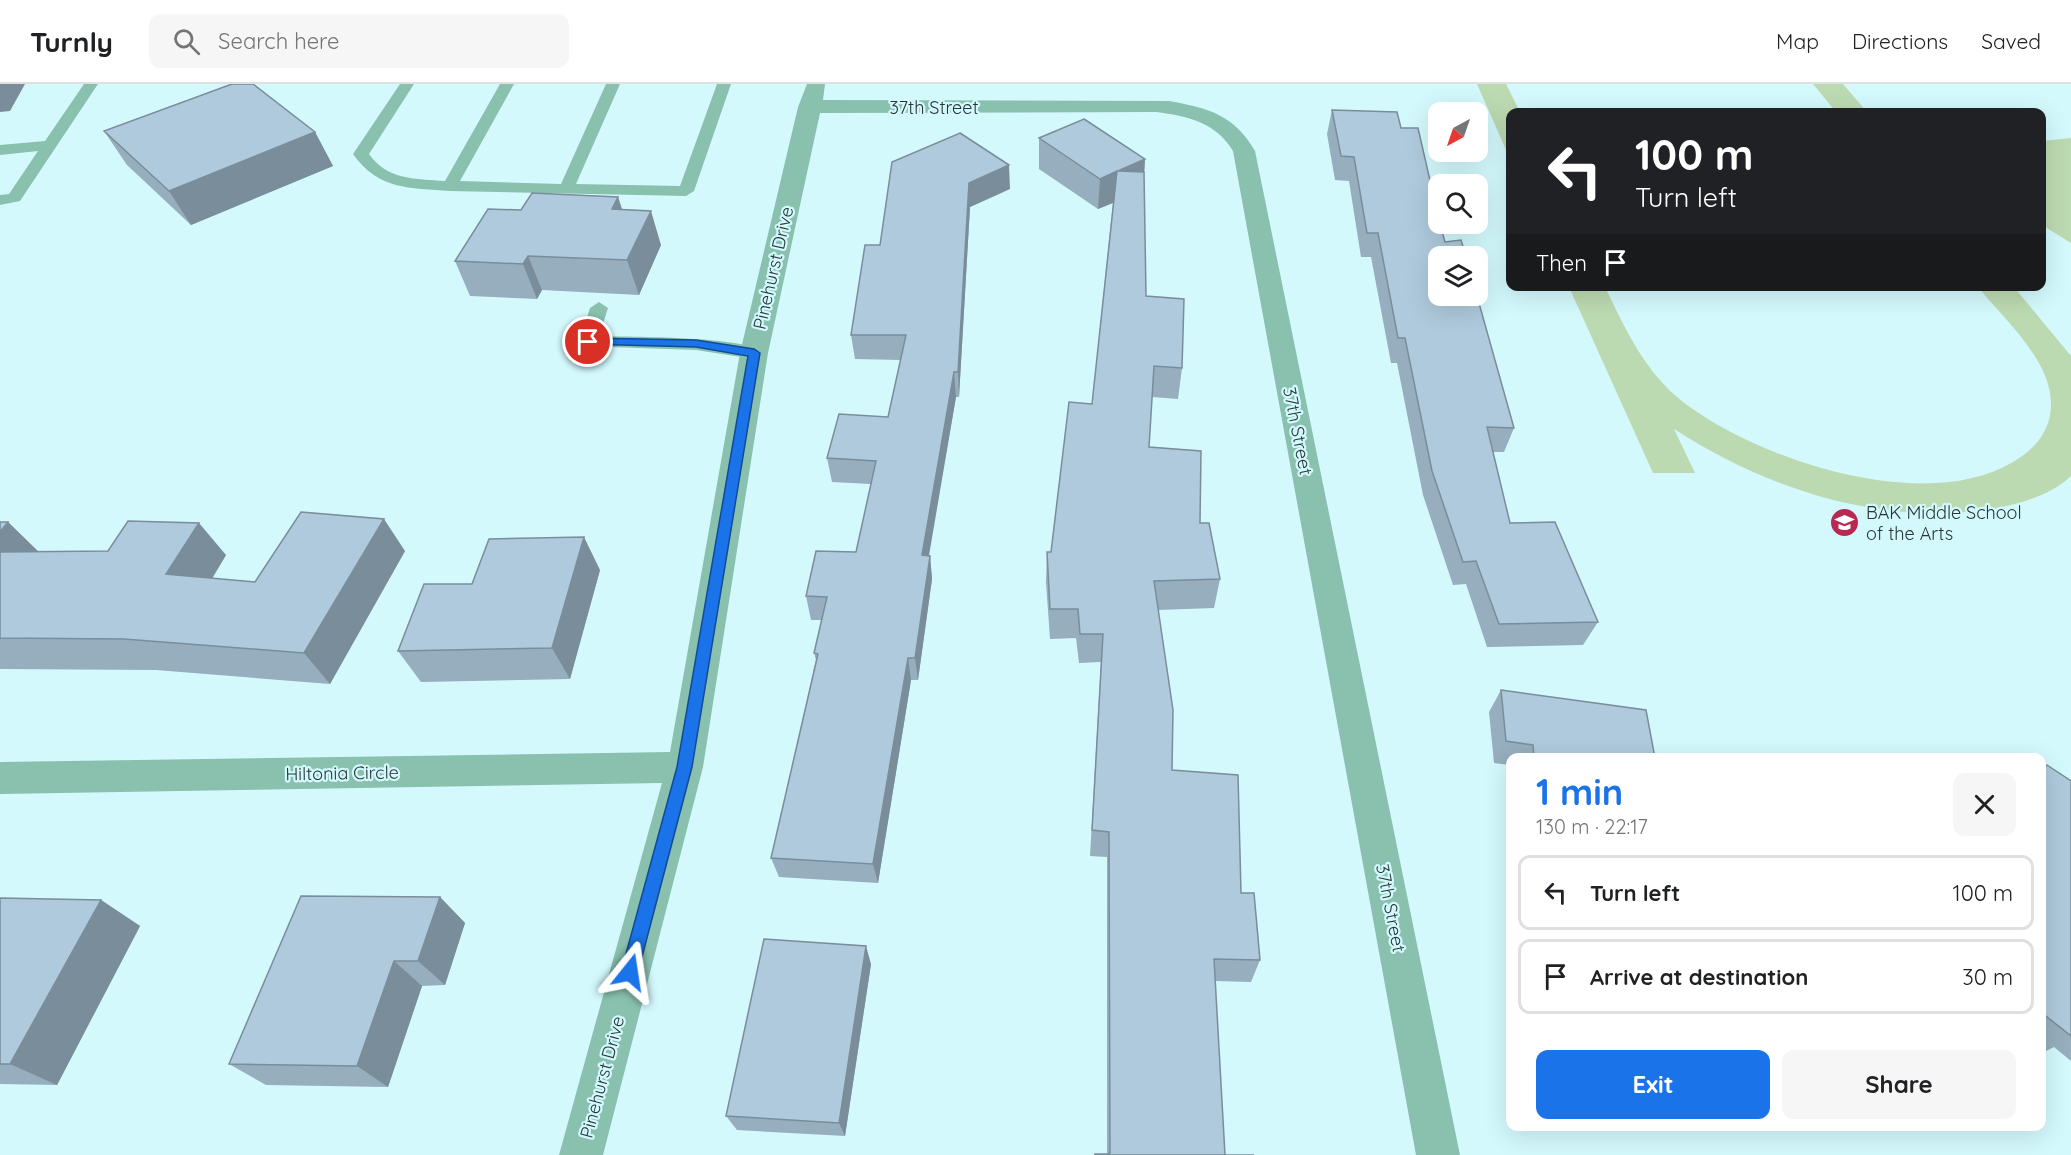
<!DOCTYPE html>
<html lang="en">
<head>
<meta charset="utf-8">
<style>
  body { margin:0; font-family:Quicksand,sans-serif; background:#f6f6f6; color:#202124; height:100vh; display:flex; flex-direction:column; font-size:22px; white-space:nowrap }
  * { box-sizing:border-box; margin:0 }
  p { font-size:20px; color:#757577 }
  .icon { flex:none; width:33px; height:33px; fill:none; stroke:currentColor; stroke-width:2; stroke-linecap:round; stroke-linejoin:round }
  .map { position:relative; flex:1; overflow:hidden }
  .panel { position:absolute; left:1506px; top:669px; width:540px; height:378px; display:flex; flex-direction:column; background:#fff; border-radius:12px; box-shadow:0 6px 24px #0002 }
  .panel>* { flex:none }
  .banner { position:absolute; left:1506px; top:24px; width:540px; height:183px; border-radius:12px; box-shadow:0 6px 24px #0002; background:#202124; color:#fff; overflow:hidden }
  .needle { width:39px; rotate:220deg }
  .tools { position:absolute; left:1428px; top:18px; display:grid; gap:12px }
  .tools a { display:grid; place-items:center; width:60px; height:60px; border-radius:12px; background:#fff; box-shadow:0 6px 24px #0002; font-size:30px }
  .pin { position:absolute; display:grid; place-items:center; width:51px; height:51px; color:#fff; margin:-26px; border:3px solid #fff; border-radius:50%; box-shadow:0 2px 6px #0007 }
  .me { position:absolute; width:66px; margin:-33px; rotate:15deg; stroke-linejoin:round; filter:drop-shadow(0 0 4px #0008) }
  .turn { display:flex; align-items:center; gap:21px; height:126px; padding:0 30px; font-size:27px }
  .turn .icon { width:78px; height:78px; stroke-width:2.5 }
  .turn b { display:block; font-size:42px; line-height:51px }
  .then { display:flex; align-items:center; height:57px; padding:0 30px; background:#0003; gap:12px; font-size:22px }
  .round { display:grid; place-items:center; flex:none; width:63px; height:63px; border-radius:12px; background:#f6f6f6 }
  .summary { display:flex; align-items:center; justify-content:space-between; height:102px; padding:0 30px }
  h1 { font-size:36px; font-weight:800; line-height:45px; color:#1a73e8 }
  .primary-button { display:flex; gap:12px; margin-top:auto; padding:12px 30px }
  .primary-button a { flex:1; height:69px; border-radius:12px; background:#1a73e8; color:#fff; font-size:24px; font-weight:800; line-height:69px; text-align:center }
  .primary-button a+a { background:#f6f6f6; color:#202124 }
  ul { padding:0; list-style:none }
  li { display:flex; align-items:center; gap:18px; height:75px; margin:0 12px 9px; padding:0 18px; border:3px solid #e0e0e0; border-radius:12px }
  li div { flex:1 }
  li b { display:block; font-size:22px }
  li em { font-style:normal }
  header { display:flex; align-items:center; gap:36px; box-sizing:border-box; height:84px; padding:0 30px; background:#fff; border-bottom:2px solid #e0e0e0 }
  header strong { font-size:28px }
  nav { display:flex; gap:33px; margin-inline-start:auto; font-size:21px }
  .search { width:420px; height:54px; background:#f6f6f6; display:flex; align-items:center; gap:15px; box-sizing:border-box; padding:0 21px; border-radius:12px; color:#757577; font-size:22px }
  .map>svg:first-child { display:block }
</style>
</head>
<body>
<header>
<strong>Turnly</strong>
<div class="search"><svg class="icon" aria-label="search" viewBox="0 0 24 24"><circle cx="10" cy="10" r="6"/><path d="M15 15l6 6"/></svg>Search here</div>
<nav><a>Map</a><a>Directions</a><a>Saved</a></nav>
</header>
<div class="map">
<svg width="2071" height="1071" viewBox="0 0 2071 1071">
  <rect width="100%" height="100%" fill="#d3f9fd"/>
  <path fill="#bcdab2" d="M1477 0H1506L1520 28H1510V75Z
    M1813 0H1843L1867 28H1836Z
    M2071 54V159L2042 141V57Z
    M1569 203H1605C1626 246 1644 287 1683 318 1759 376 1924 431 2013 378 2035 365 2051 347 2051 320 2051 276 2004 235 1978 203H2014L2071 272V392C2051 411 2022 419 1996 424 1886 444 1766 405 1674 345L1695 389H1653Z"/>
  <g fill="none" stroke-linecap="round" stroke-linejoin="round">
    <path fill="#89c1ae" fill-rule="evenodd" d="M84 0H98L20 117 0 121V111L9 110 38 67 0 71V61L45 57Z
      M400 0H414L369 70C387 96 416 95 445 97L500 0H514L460 97 561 100 606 0H620L576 100 680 102 717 0H731L694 107 686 112 450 107C410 104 378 106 353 70Z
      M599 218 608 224 599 252C624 253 752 252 763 269L754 275 696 266 582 262 579 258 590 224Z"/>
    <path fill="#89c1ae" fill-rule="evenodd" d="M807 0H825L823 16 1169 17C1209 24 1234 31 1255 67L1460 1071H1416L1233 67C1216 38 1187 32 1156 28L820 29 768 269 703 683 603 1071H559L662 699 0 710V678L670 668 740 269 798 23Z"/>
  </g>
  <path fill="#96aebd" d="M1332 26 1401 44 1445 158 1514 344 1504 368H1493L1510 439 1598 538 1583 561 1487 563 1466 500 1453 501 1423 411 1397 279H1391L1371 173H1361L1349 97 1335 96 1327 50Z
    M104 47 315 48 333 82 191 141 127 81Z
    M1039 54 1145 75 1144 93 1146 212 1182 284 1178 315 1152 313 1149 363 1200 439 1220 495 1214 524 1158 526 1172 686 1241 809 1260 876 1251 898 1215 897 1225 1071 1107 1070V773L1090 772 1101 578 1079 579 1076 554 1050 555 1046 498 1047 468H1051L1092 320 1113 119 1098 125 1039 85Z
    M1010 105 970 123 959 313H956L928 471 930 472 932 495 918 596H911L878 799 779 793 771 774 816 576 814 569 822 536H811L806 512 856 468 871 400 832 398 827 374 888 333 901 276 855 275 851 251 880 161Z
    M618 113 622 125 661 161 639 211 542 206 537 215 470 212 455 177 521 126Z
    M0 438H8L38 468 226 471 212 495 255 498 405 467 330 600 156 586 0 585Z
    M600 486 570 595 421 598 398 567 472 500Z
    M1501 606 1655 674H1510V681L1494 679 1489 628Z
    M2047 681 2071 697V977L2054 963 2042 969V685Z
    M440 813 465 839 445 901 422 902 388 1003 266 1001 229 980Z
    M0 814 101 816 140 842 57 1001 0 1000Z
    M871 880 845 1052 737 1046 726 1032Z"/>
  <path fill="#7a8d9a" d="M0 0H25L10 27 0 28Z
    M315 48 333 82 191 141 169 107Z
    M1145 75 1143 105 1118 87Z
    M1009 81 1010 105 970 123 959 313 958 288 969 99Z
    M1117 87 1115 118 1098 125 1100 95Z
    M618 113 629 147 612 125Z
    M651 127 661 161 639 211 627 176Z
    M528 172 542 206 537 215 523 180Z
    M954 288 956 313 925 495 922 471Z
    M384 435 405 467 330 600 304 569Z
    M8 438 41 470 0 482V448Z
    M199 439 226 471 195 522 166 490Z
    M584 453 600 486 570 595 552 564Z
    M930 472 932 495 918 596 915 574Z
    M908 574 911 596 878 799 873 780Z
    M440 813 465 839 445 901 418 877Z
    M101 816 140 842 57 1001 10 980Z
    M866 862 871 880 845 1052 839 1039Z
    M394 877 422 902 388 1003 357 982Z"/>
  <path fill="#aecadc" stroke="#7a8d9a" stroke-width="1.5" d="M232 0H253L315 48 169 107 104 47Z
    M1332 26 1397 28 1401 44H1418L1438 131V140H1440L1445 158 1461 156 1466 172H1438V212H1477L1514 344 1487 343 1510 439 1555 438 1598 538 1499 540 1476 477 1463 478 1432 387 1405 254H1398L1378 149H1367L1354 73 1341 72Z
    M1084 35 1145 75 1118 87 1144 88 1146 212 1184 215 1182 284 1154 282 1149 363 1201 367 1200 439H1209L1220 495 1154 497 1173 626 1172 686 1238 691 1241 809H1254L1260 876 1214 875 1225 1071H1254H1095V1070H1110L1109 748 1092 746 1103 550H1080L1078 525H1050L1047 468H1051L1069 318 1092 320 1117 87 1100 95 1039 54Z
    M960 49 1009 81 969 99 958 288H954L922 471 930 472 915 574H908L873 780 771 774 818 570 814 569 827 513 806 512 816 467 856 468 876 377 827 374 839 330 888 333 906 251H851L865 161H880L892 78Z
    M532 109 618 113 612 125 651 127 627 176 528 172 523 180 455 177 488 125 521 126Z
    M301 428 384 435 304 569 124 555 0 554V468L108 467 128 437 199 439 166 490 255 498Z
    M0 438H8L0 448Z
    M584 453 552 564 398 567 424 500H472L489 455Z
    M1501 606 1646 626 1655 674H1534L1533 661 1506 657Z
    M2047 681 2071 697V952L2042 929V687Z
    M301 812 440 813 418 877H394L357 982 229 980Z
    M0 814 101 816 10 980H0Z
    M764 855 866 862 839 1039 726 1032Z"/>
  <path fill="#1a73e8" stroke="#114b97" stroke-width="1.5" d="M588 254 696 256 754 265 760 269 692 683 638 888 636 894 630 897 624 894 621 888 677 683 748 272 696 263 584 260 582 258Z"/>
  <defs>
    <symbol id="school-disc" viewBox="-11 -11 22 22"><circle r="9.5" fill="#b82853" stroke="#d3f9fd"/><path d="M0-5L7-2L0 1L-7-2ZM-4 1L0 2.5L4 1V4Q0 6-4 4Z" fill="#fff"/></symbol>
  </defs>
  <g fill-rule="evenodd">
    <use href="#school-disc" x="1828" y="422" width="33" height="33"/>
  </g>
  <g text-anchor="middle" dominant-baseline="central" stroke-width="4.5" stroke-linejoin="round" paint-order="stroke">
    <g font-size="18" fill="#273537" stroke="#d3f9fd">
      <text x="934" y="23">37th Street</text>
      <text transform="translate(773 184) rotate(-77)">Pinehurst Drive</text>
      <text transform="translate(1298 347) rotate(79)">37th Street</text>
      <text transform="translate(342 689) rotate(-1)">Hiltonia Circle</text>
      <text transform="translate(1391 824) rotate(79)">37th Street</text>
      <text transform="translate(602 993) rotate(-75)">Pinehurst Drive</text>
    </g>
    <g font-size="18" fill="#273537" stroke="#d3f9fd" text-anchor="start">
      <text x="1866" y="428">BAK Middle School<tspan x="1866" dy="21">of the Arts</tspan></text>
    </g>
  </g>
</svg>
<div class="tools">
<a><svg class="needle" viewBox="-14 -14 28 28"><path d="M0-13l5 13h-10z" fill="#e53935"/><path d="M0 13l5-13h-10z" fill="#757577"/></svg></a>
<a><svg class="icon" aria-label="search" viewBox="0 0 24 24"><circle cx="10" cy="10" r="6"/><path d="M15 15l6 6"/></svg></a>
<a><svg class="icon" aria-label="layers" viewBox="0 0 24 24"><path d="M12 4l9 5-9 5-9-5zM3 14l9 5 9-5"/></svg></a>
</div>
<div class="pin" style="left:588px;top:258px;background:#d93025"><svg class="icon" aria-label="arrive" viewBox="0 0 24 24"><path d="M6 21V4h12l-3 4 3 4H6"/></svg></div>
<svg class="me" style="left:630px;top:888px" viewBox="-20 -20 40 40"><path d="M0-17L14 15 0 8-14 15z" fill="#1a73e8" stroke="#fff" stroke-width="4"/></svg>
<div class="banner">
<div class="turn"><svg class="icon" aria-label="left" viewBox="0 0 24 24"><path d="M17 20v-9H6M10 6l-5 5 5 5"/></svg><div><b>100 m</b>Turn left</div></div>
<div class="then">Then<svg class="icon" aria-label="arrive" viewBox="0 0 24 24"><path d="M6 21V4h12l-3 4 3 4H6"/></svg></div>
</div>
<section class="panel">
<div class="summary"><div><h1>1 min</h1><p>130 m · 22:17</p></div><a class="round"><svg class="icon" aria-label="close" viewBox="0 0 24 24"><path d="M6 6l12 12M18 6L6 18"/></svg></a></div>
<ul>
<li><svg class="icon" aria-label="left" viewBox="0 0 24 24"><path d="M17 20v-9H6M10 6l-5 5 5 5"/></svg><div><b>Turn left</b></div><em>100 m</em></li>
<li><svg class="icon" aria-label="arrive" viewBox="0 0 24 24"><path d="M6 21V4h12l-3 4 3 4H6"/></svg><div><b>Arrive at destination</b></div><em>30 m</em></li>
</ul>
<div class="primary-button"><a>Exit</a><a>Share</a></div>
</section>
</div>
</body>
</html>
